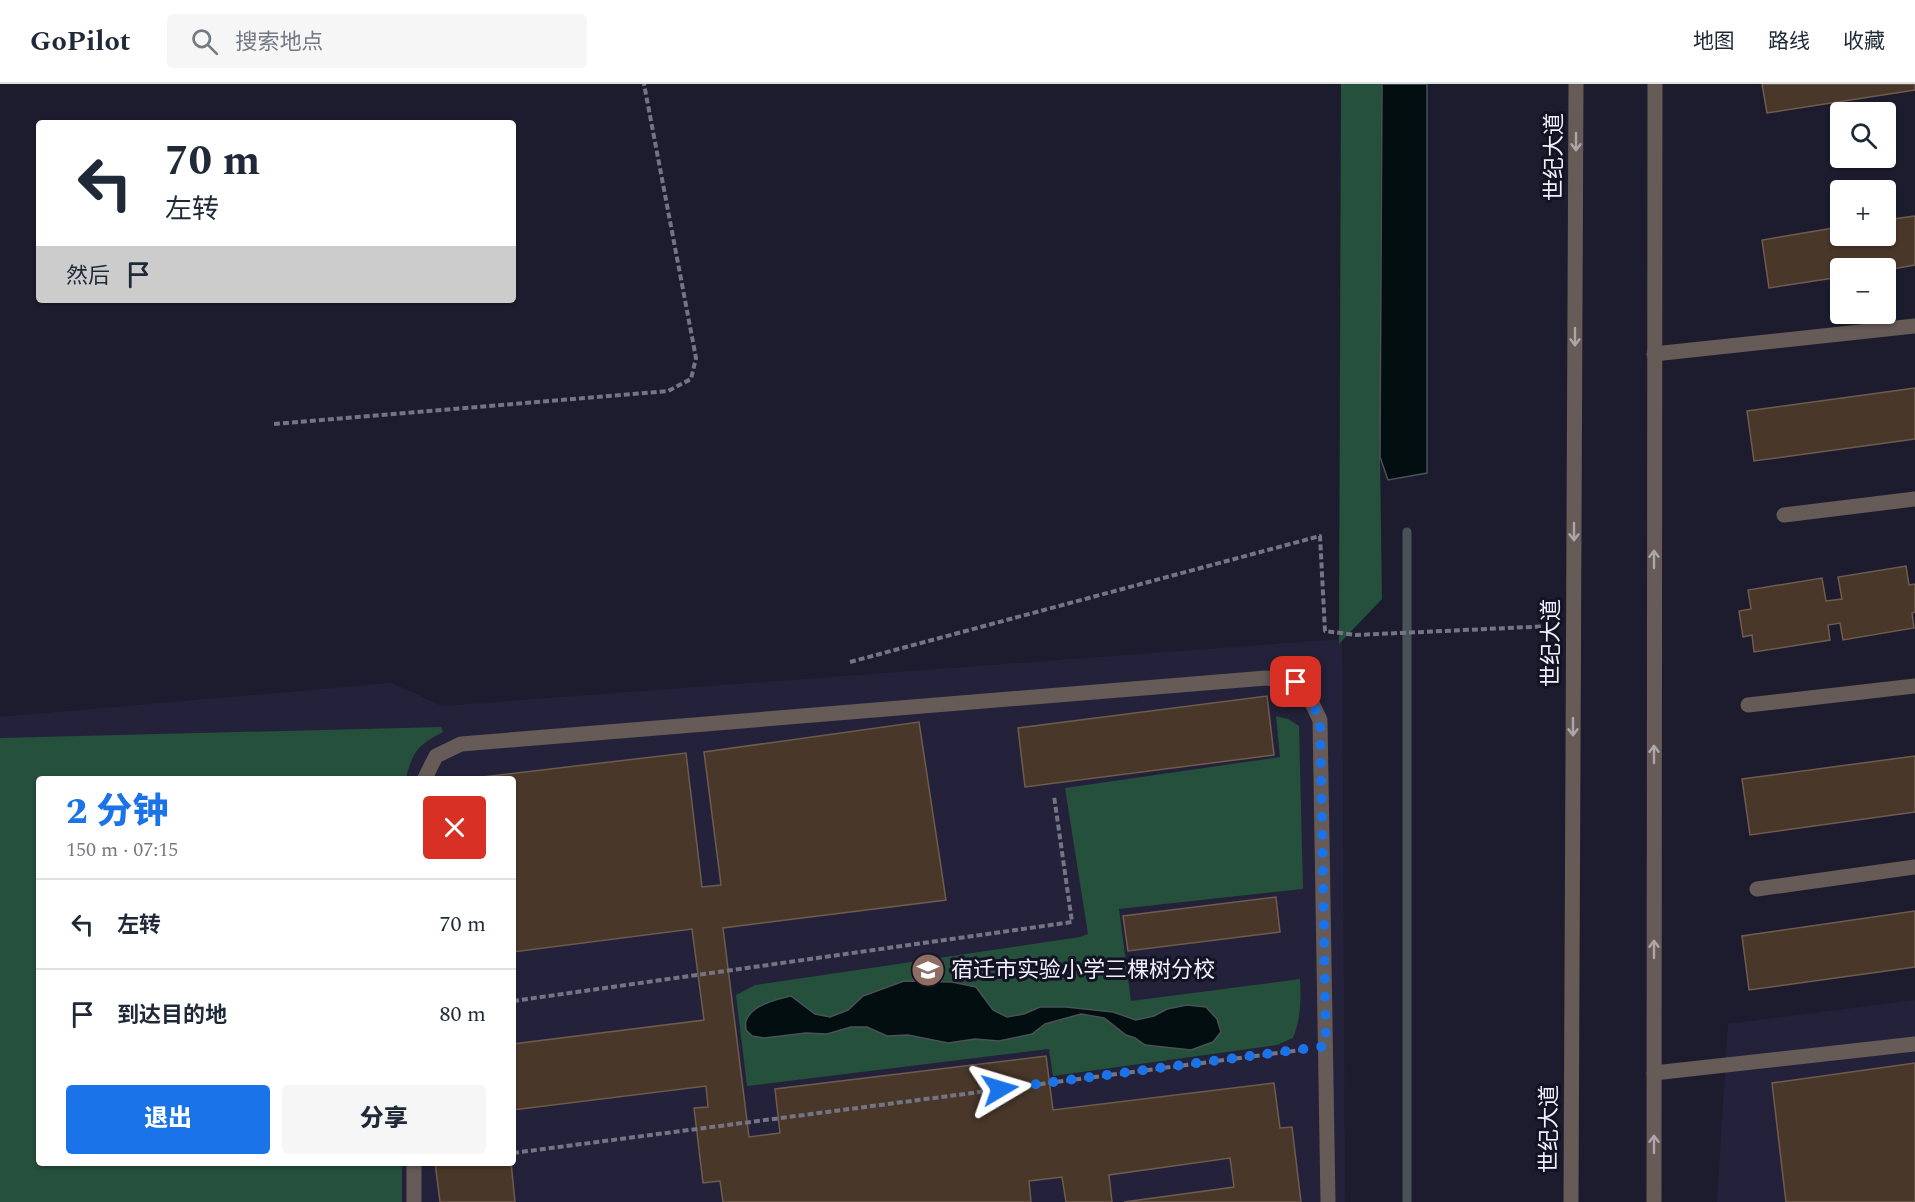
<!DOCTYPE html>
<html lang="zh">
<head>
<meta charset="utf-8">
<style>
  body { margin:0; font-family:Spectral,"Noto Sans SC",serif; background:#f6f6f7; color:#1f2937; height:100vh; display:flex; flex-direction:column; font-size:22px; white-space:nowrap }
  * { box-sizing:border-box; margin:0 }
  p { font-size:20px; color:#747a83 }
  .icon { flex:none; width:33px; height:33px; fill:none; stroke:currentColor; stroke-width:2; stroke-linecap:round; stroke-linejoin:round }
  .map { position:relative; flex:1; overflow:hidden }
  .panel { position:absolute; left:36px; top:692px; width:480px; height:390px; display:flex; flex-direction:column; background:#fff; border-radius:6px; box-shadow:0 2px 4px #0004 }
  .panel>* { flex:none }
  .top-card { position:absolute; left:36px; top:36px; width:480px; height:183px; border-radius:6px; box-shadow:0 2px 4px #0004; background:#fff; color:#1f2937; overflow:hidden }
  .fabs { position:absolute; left:1830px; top:18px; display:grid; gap:12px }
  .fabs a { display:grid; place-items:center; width:66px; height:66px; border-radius:6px; background:#fff; box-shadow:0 2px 4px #0004; font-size:30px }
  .pin { position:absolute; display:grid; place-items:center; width:51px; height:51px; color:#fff; margin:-26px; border-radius:12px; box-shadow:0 3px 9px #0006 }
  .me { position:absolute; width:66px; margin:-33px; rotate:83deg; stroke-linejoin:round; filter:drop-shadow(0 0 4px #0008) }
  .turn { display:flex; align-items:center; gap:21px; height:126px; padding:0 30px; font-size:27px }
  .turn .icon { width:78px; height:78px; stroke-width:2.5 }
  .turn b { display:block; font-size:42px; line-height:51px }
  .then { display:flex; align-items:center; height:57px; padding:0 30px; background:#0003; gap:12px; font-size:22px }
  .round { display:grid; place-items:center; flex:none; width:63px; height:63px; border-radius:6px; background:#f6f6f7 }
  .headline { display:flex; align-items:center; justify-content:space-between; height:102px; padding:0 30px }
  h1 { font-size:36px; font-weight:800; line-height:45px; color:#1a73e8 }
  .button { display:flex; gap:12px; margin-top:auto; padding:12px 30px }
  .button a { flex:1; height:69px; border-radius:6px; background:#1a73e8; color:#fff; font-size:24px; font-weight:800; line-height:69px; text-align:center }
  .button a+a { background:#f6f6f7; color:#1f2937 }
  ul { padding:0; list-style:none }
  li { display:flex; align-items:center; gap:18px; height:90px; padding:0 30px; border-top:2px solid #e0e1e3 }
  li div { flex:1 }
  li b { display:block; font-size:22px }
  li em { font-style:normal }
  header { display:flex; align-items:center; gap:36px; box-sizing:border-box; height:84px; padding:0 30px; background:#fff; border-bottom:2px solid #e0e1e3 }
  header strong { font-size:28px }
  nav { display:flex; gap:33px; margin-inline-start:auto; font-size:21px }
  .search { width:420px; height:54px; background:#f6f6f7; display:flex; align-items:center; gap:15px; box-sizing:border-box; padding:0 21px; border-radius:6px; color:#747a83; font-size:22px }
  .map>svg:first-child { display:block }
</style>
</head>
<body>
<header>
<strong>GoPilot</strong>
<div class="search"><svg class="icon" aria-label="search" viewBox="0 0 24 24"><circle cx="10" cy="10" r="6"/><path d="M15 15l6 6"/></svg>搜索地点</div>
<nav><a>地图</a><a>路线</a><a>收藏</a></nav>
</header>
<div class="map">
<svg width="1915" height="1118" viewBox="0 0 1915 1118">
  <rect width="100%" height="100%" fill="#1d1c2e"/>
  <path fill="#23223a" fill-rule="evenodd" d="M1342 555 1345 1118H0V633L392 599 442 622ZM39 694H513V1078H39Z
    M1915 916V1118H1717L1728 940Z"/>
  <path fill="#25503c" d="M1341 0H1381L1380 373 1382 515 1339 560Z
    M1276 632 1288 635 1299 642 1303 805 1119 825 1131 917 1300 895C1301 916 1301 934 1293 954L1277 961 1053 992 1049 965 747 1002 736 911 755 901 1080 853 1088 850 1065 704 1280 673Z
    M441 643 443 648C418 661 413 667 406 694H39V1078L402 1079V1118H0V654Z"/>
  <path fill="#030e11" stroke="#4a5258" stroke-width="1.5" d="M1382 0H1427V389L1388 396 1380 373Z
    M904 897 952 898 976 903 993 926 1007 933 1024 930 1040 923H1066L1113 928 1136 936 1154 932 1167 925 1187 921 1206 923 1217 935 1221 948 1213 958 1191 966 1145 961 1135 954 1126 951 1104 934 1081 930 1045 940 1032 950 999 957 975 955 948 959 908 951 887 952 867 943H851L827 950 806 949 764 954 752 952 746 946C746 943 745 940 746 937 751 921 778 915 791 912L815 930 830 933 848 926 863 912Z"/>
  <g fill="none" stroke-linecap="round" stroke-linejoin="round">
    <path stroke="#4a5258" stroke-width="9" d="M1407 448V1118"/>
  </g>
  <path fill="#49372a" stroke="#705c4e" stroke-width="1.5" d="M1762 0H1915V6L1767 29Z
    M1915 132V181L1886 186V184H1840V193L1769 204 1762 156 1840 143V152H1886V136Z
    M1915 304V355L1754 377 1747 327Z
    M1906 482 1909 501 1915 500V528L1912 529 1914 544 1843 556 1840 539 1828 541 1830 556 1754 568 1752 551 1743 553 1739 527 1751 525 1748 506 1822 494 1826 517 1842 515 1838 493Z
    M1267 612 1274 671 1025 703 1018 644Z
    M919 638 946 816 723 844 749 1053 780 1049 775 1005 1046 972 1053 1026 1274 999 1280 1044 1292 1043 1301 1118H1124L1234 1103 1230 1074 1109 1091 1112 1118H1066L1062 1093 1029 1097 1031 1118H723L720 1097 703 1099 694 1024 708 1023 706 1002 513 1026V960L704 936 692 845 513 868V694H474L686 669 702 803 721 801 704 668Z
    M1915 672V728L1750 751 1742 695Z
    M1276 813 1280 848 1128 867 1123 832Z
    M1915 827V883L1749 906 1742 852Z
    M1915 979V1118H1786L1772 999Z
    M435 1078H511L515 1118H440Z"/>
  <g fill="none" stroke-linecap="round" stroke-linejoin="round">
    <path stroke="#747484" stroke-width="4" stroke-dasharray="6 3" stroke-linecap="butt" d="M274 340 668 307 691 295 696 274 644 0
      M850 578 1320 452 1325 547 1356 551 1552 542
      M513 917 1072 838 1054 712
      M513 1069 1301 966"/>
    <path stroke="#665b56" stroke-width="15" d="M1654 270 1915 242
      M1784 431 1915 415
      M1748 621 1915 602
      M425 694 436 672 461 660 1266 594 1296 598 1310 615 1320 636 1328 1118
      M1757 805 1915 783
      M1654 989 1915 960
      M414 1078V1118"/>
    <path stroke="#665b56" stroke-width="15" d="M1571 1118 1576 0
      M1654 1118 1655 0"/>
  </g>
  <defs><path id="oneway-shaft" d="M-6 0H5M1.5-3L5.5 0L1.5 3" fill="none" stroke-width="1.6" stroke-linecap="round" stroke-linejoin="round" transform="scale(1.5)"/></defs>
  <g stroke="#aba6aa">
    <use href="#oneway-shaft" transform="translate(1576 58) rotate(90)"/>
    <use href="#oneway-shaft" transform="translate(1575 253) rotate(90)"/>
    <use href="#oneway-shaft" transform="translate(1574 448) rotate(90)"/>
    <use href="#oneway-shaft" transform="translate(1654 475) rotate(-90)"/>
    <use href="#oneway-shaft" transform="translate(1573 643) rotate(90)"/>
    <use href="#oneway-shaft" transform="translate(1654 670) rotate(-90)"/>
    <use href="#oneway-shaft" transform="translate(1654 865) rotate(-90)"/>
    <use href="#oneway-shaft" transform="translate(1654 1060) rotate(-90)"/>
  </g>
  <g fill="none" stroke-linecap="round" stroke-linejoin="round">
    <path stroke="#1a73e8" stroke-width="10" stroke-dasharray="0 18" d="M1000 1005 1326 962 1320 636 1310 615 1296 598"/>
  </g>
  <defs>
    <symbol id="school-disc" viewBox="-11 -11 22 22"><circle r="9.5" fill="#8d6e63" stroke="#141324"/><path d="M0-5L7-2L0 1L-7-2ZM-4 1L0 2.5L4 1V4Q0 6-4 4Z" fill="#fff"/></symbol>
  </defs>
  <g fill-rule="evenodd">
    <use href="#school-disc" x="909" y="867" width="38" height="38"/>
  </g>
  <g text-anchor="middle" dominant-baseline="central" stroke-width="6" stroke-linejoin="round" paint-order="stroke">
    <g font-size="22" fill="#f0f0fd" stroke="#141324">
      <text transform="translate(1554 73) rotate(-90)">世纪大道</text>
      <text transform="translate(1551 559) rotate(-90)">世纪大道</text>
      <text transform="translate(1549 1045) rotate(-90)">世纪大道</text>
    </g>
    <g font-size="22" fill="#f0f0fd" stroke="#141324" text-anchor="start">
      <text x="951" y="886">宿迁市实验小学三棵树分校</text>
    </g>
  </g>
</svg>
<div class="fabs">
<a><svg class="icon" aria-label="search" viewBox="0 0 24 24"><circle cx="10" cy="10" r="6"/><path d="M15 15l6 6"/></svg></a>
<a>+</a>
<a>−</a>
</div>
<div class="pin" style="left:1296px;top:598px;background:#d93025"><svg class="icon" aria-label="arrive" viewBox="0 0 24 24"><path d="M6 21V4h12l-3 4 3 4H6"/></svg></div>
<svg class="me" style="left:1000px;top:1005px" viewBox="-20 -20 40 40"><path d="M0-17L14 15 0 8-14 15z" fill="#1a73e8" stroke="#fff" stroke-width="4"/></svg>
<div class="top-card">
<div class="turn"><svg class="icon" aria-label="left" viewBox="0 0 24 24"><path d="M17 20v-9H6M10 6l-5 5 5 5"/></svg><div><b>70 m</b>左转</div></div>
<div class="then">然后<svg class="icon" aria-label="arrive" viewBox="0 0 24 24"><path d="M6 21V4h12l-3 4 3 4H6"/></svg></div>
</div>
<section class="panel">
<div class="headline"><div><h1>2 分钟</h1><p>150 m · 07:15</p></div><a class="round" style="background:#d93025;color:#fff"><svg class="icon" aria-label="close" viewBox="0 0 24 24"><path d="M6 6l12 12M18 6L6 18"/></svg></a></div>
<ul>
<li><svg class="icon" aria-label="left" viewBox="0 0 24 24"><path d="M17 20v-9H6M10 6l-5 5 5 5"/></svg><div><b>左转</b></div><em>70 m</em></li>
<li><svg class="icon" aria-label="arrive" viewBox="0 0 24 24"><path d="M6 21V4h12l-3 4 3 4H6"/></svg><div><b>到达目的地</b></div><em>80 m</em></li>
</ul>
<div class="button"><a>退出</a><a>分享</a></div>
</section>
</div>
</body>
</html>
